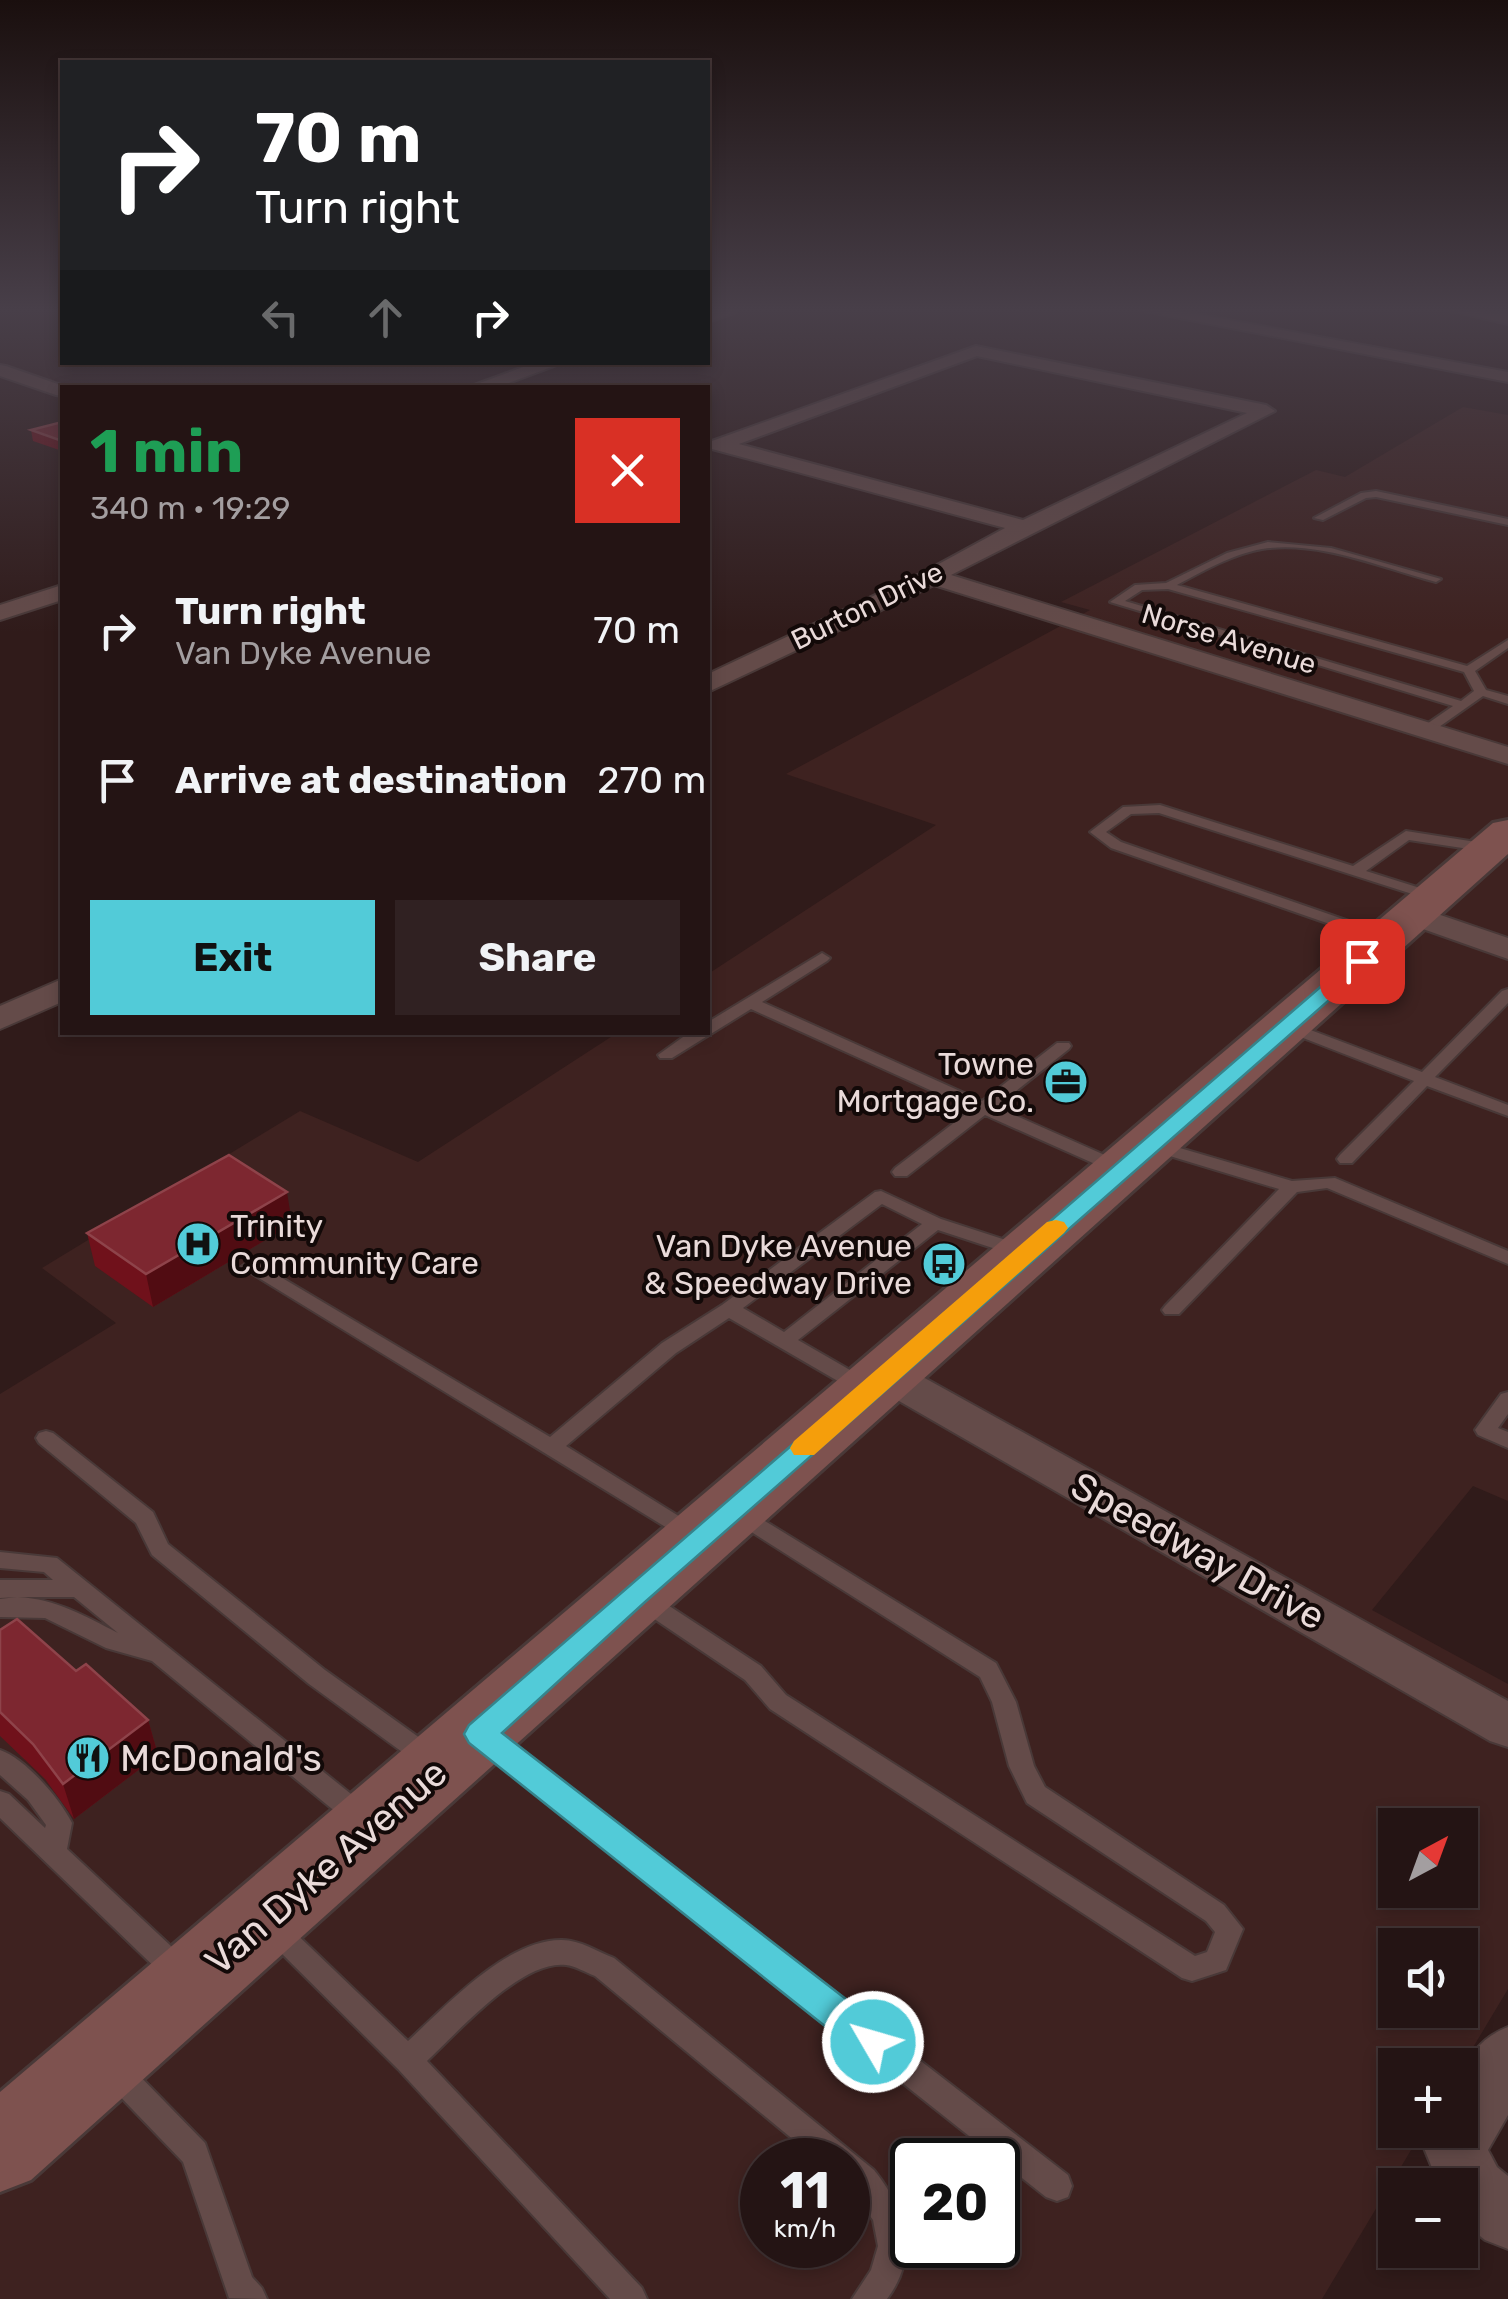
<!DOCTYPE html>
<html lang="en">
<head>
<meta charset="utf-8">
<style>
  body { margin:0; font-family:Rubik,sans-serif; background:#302122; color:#f1f3f6; height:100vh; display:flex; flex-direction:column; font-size:38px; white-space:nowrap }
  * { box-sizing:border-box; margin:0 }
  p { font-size:32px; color:#a39ea0 }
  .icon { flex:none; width:55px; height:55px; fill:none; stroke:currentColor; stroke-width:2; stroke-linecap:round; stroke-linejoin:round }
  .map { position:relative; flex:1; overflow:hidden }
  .side { position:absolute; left:60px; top:385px; width:650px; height:650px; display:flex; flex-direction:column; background:#241414; border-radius:0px; box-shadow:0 5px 15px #0003,0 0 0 2px #413334 }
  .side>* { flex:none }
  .hud { position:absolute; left:60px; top:60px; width:650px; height:305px; border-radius:0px; box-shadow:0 5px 15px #0003,0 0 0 2px #413334; background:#202124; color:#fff; overflow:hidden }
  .needle { width:65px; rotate:41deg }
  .buttons { position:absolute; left:1378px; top:1808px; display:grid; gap:20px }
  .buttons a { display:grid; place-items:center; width:100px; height:100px; border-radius:0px; background:#241414; box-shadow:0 5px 15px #0003,0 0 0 2px #413334; font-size:50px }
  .speed { position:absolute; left:740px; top:2138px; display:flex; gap:20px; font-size:50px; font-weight:700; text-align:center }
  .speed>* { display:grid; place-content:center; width:130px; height:130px; border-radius:50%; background:#241414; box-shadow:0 5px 15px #0003,0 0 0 2px #413334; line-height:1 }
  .speed small { font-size:25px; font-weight:400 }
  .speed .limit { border:5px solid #111; border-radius:15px; background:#fff; color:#111 }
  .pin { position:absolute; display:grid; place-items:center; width:85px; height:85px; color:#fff; margin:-42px; border-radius:20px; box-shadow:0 5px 15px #0006 }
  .me { position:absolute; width:110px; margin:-55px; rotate:308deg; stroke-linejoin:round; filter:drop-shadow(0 0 8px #0008) }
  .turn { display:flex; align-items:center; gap:35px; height:210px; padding:0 30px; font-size:45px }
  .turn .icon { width:130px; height:130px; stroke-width:2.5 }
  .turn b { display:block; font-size:70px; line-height:85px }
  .lanes { display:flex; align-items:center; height:95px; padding:0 30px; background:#0003; justify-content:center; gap:50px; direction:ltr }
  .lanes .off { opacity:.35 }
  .round { display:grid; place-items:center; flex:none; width:105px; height:105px; border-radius:0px; background:#302122 }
  .head { display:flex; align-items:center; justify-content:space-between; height:170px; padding:0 30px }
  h1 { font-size:60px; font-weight:700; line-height:75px; color:#1e9e55 }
  .primary-button { display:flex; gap:20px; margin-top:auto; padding:20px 30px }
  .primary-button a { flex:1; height:115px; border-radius:0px; background:#52cbd8; color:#111; font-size:40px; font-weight:700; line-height:115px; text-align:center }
  .primary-button a+a { background:#302122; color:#f1f3f6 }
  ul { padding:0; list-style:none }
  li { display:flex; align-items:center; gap:30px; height:150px; padding:0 30px }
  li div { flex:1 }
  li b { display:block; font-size:38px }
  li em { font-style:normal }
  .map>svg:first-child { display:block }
</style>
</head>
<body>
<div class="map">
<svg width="1508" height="2299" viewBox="0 0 1508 2299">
  <rect width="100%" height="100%" fill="#301b1a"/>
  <path fill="#3e2220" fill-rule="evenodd" d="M1463 407 1508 415V1501L1473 1486 1372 1610 1508 1684V1989L1460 2069V2065H1395V2130H1423L1322 2299H0V1394L116 1323 42 1268 300 1111 418 1162 617 1033 708 1032V974L936 825 786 774 1090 610 1061 602 1316 470 1345 477ZM1395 1825H1460V1890H1395ZM1395 1945H1460V2010H1395ZM762 2160H848V2245H762ZM912 2160H998V2245H912Z"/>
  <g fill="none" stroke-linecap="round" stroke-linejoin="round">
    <defs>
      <path id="service" d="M1376 491 1508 519V525L1376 497 1366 498 1323 520 1314 518 1361 493Z
        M1268 542 1331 548 1441 579 1436 582C1382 568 1319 540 1262 549 1233 554 1203 571 1177 585L1467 666 1508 640V648L1475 671 1486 690 1508 696V704L1483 696 1429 734H1421V728L1453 706 1110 602 1135 585 1166 583 1227 553ZM1168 589 1464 672 1474 691 1461 701 1125 601 1142 590Z
        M1160 805 1353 866 1406 831 1489 844 1496 848 1489 852 1409 840 1366 871 1439 894 1441 897 1434 901 1159 813 1131 814 1106 832 1121 842 1392 936 1395 939 1387 944 1111 848 1090 832 1123 807Z
        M822 953 830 958 827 961 762 1002 982 1101 1057 1043H1069L1071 1046 1069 1049 996 1107 1125 1164 1128 1168 1125 1172H1113L985 1115 907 1176H895L892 1172 895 1168 972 1109 751 1009 672 1058H660L658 1055 690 1032H708V1022Z
        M1508 989V1003L1435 1077 1508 1105V1116L1427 1086 1352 1163H1340L1337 1159 1340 1155 1414 1081 1280 1029 1278 1026 1280 1023H1292L1422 1072 1502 991Z
        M1156 1141 1292 1181 1335 1178 1508 1251V1264L1327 1188 1297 1192 1179 1314H1165L1162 1310 1165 1306 1279 1189 1150 1150 1147 1146Z
        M881 1191 941 1219 1024 1246 1026 1250 1017 1256 938 1230 798 1340 869 1381 872 1386 869 1391H855L729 1318 676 1353 566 1446 698 1528 701 1534 698 1540 690 1542 241 1267 250 1261 257 1263 550 1437 662 1343 722 1305 875 1192ZM882 1204 922 1224 784 1332 743 1308Z
        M1508 1392V1414L1498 1428 1508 1432V1448L1478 1435 1475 1430 1501 1394Z
        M46 1431 53 1433 153 1512 168 1544 325 1670 438 1751 441 1758 438 1765 429 1768 420 1765 309 1684 152 1555 136 1523 39 1443 36 1438 39 1433Z
        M739 1505 996 1663 1016 1702 1034 1766 1045 1787 1224 1905 1243 1929 1226 1970 1192 1981 1182 1978 770 1709 745 1680 635 1606 632 1600 635 1594 643 1591 651 1594 761 1666 786 1695 1195 1956 1207 1952 1215 1932 1206 1921 1027 1803 1009 1766 992 1702 980 1677 731 1519 728 1513 731 1507Z
        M0 1552 57 1558 366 1806 370 1814 366 1822 357 1825 348 1822 152 1661 106 1648 45 1618 0 1617V1599L17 1597 0 1598V1580H53L44 1572 0 1568ZM18 1597H74L118 1633C85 1616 56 1599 18 1597Z
        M488 1730 497 1733 1068 2175 1072 2186 1068 2197 1057 2201 1046 2197 479 1747 476 1740 479 1733Z
        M0 1750C26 1759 60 1799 72 1823L67 1849 187 1961 191 1970 187 1979 177 1982 167 1979 0 1818V1791L9 1794 45 1828 46 1825 28 1800 0 1775Z
        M276 1919 285 1923 408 2041C446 2006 507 1939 562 1940 580 1940 598 1952 614 1958L874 2170C906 2210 920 2255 887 2299H852L871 2270 878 2246 873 2220 848 2186V2160H818L595 1976C585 1972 575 1966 566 1965 522 1959 457 2033 427 2061L642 2288 647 2299H610L398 2069 267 1939 263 1931 267 1923Z
        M119 2061 129 2065 205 2143 252 2277 262 2288 267 2299 229 2298 183 2162 109 2085 105 2075 109 2065Z"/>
      <path id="minor" d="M736 310 734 313 708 322V312Z
        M1139 310H1175L1508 372V382Z
        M1448 310 1508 314V324Z
        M976 346 1266 405 1275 411 951 575 1508 747V764L934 585 708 692V674L924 572 1005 528 712 449V441ZM977 356 1247 413 1023 520 739 444Z
        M537 362H565L495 388H466Z
        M0 365 6 366 69 388H62V396L56 395 0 376Z
        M62 585V600L0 620V605Z
        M1414 906 1508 938V959L1403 922 1398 915 1403 908Z
        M62 979V1002L0 1029V1006Z
        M888 1361 903 1366 1508 1701V1747L1490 1741 873 1386 866 1376 873 1366Z
        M1508 2027V2115L1488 2150 1497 2167 1508 2176V2249L1485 2240 1460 2220V2185H1439L1424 2148 1431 2130H1460C1460 2085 1460 2046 1508 2027Z"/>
      <path id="secondary" d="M1508 820V854L31 2180 0 2192V2092L1493 823Z"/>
    </defs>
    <use href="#service" stroke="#493938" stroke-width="4"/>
    <use href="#minor" stroke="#493938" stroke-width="4"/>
    <use href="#secondary" stroke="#493938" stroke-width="6"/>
    <use href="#service" fill="#644b49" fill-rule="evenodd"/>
    <use href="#minor" fill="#644b49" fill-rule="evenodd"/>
    <use href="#secondary" fill="#7e524f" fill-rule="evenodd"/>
  </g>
  <path fill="#70111b" d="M62 422V451L33 441 31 430Z
    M292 1224 153 1307 95 1266 87 1233Z
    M0 1630 76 1671 148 1720 158 1755 74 1819 45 1779 0 1736Z"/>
  <path fill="#510c12" d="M287 1192 292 1224 153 1307 146 1274Z
    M148 1720 158 1755 74 1819 63 1784Z"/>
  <path fill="#7d2730" stroke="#8e434a" stroke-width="2.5" d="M62 422V441L31 430Z
    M229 1155 287 1192 146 1274 87 1233Z
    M17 1619 76 1671 86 1664 148 1720 63 1784 33 1744 0 1712V1630Z"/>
  <linearGradient id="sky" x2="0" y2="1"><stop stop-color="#1a0f0e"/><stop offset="0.49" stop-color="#483f49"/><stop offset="1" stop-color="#483f49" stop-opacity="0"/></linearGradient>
  <rect width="1508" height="632" fill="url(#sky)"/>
  <path fill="#52cbd8" stroke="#35848c" stroke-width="2.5" d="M1362 955 1372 961 1369 965 645 1602 502 1733 886 2030 891 2042 886 2054 873 2059 860 2054 469 1743 464 1734 469 1725 1355 957Z"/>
  <path fill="#f59e0b" d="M1056 1220 1064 1222 1068 1228 1064 1233 814 1455H794L790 1448 794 1441 1047 1222Z"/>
  <defs>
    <symbol id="office-disc" viewBox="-11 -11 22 22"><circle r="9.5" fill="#52cbd8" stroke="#120908"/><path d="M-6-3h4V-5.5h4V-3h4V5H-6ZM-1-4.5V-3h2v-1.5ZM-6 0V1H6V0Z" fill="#111"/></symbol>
    <symbol id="hospital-disc" viewBox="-11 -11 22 22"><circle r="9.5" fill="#52cbd8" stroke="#120908"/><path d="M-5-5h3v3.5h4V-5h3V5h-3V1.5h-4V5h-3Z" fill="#111"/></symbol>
    <symbol id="bus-disc" viewBox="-11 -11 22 22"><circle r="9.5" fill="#52cbd8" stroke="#120908"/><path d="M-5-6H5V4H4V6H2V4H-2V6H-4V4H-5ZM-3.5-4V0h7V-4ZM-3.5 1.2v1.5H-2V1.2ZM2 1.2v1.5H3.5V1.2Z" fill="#111"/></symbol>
    <symbol id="restaurant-disc" viewBox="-11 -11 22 22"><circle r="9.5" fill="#52cbd8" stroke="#120908"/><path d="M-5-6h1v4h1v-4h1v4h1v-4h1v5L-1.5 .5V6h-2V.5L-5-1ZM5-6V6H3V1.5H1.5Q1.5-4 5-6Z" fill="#111"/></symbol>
  </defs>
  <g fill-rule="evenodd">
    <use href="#office-disc" x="1041" y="1057" width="50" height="50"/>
    <use href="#hospital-disc" x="173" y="1219" width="50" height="50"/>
    <use href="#bus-disc" x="919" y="1239" width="50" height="50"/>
    <use href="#restaurant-disc" x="63" y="1733" width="50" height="50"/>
  </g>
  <g text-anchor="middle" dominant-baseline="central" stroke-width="8" stroke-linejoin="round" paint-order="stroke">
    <g font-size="28" fill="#e9dad9" stroke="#120908">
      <text transform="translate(867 606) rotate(-26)">Burton Drive</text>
      <text transform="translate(1229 639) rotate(17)">Norse Avenue</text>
    </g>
    <g font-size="32" fill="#e9dad9" stroke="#120908" text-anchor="end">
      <text x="1034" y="1064">Towne<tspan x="1034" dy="37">Mortgage Co.</tspan></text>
      <text x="230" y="1226" text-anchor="start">Trinity<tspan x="230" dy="37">Community Care</tspan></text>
      <text x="912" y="1246">Van Dyke Avenue<tspan x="912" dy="37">&amp; Speedway Drive</tspan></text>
    </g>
    <g font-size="38" fill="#e9dad9" stroke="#120908">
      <text transform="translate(1198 1551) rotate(29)">Speedway Drive</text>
      <text transform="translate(326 1867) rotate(-41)">Van Dyke Avenue</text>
    </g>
    <g font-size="38" fill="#e9dad9" stroke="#120908" text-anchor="start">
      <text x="120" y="1758">McDonald's</text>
    </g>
  </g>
</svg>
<div class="buttons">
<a><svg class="needle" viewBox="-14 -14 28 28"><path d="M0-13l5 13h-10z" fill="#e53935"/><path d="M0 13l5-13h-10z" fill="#a39ea0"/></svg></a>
<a><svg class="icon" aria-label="sound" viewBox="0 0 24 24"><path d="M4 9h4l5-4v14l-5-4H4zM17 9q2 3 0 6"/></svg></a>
<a>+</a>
<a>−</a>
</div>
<div class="speed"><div>11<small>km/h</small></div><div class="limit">20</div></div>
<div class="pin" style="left:1362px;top:961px;background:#d93025"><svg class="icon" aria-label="arrive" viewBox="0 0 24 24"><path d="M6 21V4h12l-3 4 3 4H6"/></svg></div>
<svg class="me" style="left:873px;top:2042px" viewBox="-20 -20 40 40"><circle r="17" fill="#52cbd8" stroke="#fff" stroke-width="3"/><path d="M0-11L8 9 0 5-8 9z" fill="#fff"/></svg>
<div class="hud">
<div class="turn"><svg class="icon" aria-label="right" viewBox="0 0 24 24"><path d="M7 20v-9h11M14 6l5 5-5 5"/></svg><div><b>70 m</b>Turn right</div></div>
<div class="lanes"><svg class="icon off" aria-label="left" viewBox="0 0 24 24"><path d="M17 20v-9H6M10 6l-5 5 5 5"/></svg><svg class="icon off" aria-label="ahead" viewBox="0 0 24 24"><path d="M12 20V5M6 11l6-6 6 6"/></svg><svg class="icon" aria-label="right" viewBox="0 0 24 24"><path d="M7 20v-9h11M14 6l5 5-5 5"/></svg></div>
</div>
<section class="side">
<div class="head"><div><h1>1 min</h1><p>340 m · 19:29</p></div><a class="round" style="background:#d93025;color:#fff"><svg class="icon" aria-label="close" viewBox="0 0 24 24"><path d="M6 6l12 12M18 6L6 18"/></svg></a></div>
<ul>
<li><svg class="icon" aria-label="right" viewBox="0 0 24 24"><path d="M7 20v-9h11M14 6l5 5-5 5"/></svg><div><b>Turn right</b><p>Van Dyke Avenue</p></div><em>70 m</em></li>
<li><svg class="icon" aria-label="arrive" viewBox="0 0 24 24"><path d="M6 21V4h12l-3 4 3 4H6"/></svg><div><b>Arrive at destination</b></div><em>270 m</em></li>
</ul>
<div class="primary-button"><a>Exit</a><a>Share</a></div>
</section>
</div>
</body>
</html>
